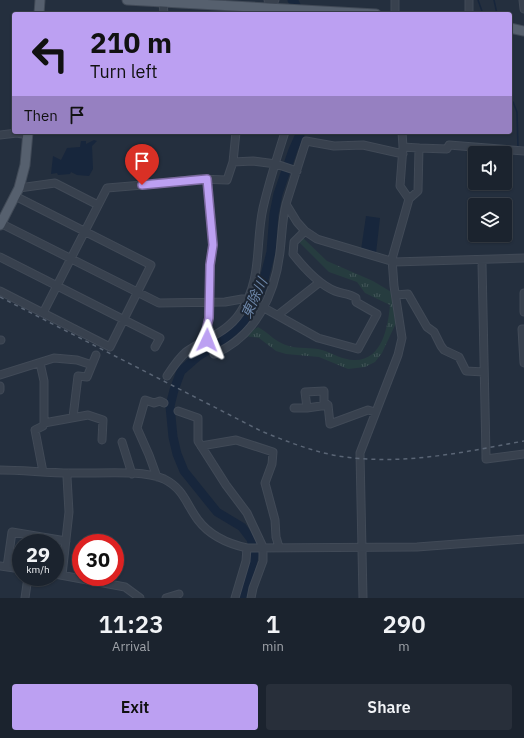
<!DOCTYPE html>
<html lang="en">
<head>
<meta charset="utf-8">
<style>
  body { margin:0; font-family:"IBM Plex Sans","Noto Sans JP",sans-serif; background:#282f3a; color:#f1f3f6; height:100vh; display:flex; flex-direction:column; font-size:15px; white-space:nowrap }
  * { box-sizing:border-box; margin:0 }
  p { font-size:13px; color:#a0a4aa }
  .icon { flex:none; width:22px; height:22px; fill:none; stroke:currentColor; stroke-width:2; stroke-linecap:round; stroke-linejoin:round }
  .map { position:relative; height:598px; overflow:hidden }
  .details { display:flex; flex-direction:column; background:#1b232e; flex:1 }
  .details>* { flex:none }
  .guide { position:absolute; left:12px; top:12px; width:500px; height:122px; border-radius:4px; box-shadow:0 1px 3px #0004,0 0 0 1px #39404a; background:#bca0f2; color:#111; overflow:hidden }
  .fabs { position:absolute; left:468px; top:146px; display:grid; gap:8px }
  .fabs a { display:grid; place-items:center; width:44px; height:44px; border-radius:4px; background:#1b232e; box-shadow:0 1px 3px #0004,0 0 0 1px #39404a; font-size:20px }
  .speed { position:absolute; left:12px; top:534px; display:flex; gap:8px; font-size:20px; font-weight:700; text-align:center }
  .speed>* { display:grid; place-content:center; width:52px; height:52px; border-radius:50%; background:#1b232e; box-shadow:0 1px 3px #0004,0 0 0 1px #39404a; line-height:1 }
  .speed small { font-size:10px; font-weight:400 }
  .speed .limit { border:6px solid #d22; background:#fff; color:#111 }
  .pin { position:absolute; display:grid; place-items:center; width:34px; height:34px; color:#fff; margin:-41px -17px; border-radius:50% 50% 50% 0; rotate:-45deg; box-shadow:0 0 4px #0007 }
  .pin .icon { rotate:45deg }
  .me { position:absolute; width:44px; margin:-22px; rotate:2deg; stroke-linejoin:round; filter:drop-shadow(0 0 3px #0008) }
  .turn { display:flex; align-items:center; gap:14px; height:84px; padding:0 12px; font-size:18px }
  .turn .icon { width:52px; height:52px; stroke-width:2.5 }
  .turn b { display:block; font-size:28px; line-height:34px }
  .then { display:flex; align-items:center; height:38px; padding:0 12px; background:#0003; gap:8px; font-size:15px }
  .eta { display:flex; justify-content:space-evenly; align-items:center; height:68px; text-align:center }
  .eta b { font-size:24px; font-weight:600; line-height:28px }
  .cta { display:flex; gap:8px; margin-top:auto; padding:8px 12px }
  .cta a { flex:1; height:46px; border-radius:4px; background:#bca0f2; color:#111; font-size:16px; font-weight:600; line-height:46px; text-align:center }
  .cta a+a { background:#282f3a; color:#f1f3f6 }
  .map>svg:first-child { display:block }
</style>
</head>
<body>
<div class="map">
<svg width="524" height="598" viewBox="0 0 524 598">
  <defs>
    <pattern id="grass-tufts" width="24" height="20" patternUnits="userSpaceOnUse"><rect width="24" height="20" fill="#263c3f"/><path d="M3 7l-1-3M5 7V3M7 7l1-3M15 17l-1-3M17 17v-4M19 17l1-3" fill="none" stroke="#435659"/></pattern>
  </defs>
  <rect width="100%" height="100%" fill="#242f3e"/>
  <path fill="url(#grass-tufts)" d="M302 237 327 261 373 281 393 293 396 323 382 353 375 362 365 367 348 369 319 357 286 354 276 351 259 338 244 336 258 327C269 333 276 343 289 346 299 349 311 347 322 350 332 353 343 360 354 360 382 361 388 327 390 305L365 293 357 282 329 272 298 241Z"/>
  <path fill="#17263c" d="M94 140 97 141 92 146 93 169 89 176 77 175 71 172 70 174 58 175 57 173 51 174 53 156 61 160 67 148 80 147 81 141H86V144Z
    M366 216 380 218 376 253 361 250Z"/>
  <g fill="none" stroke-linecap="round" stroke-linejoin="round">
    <path stroke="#17263c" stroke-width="1.5" d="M478 0 483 14
      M494 0 497 14
      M510 101 513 102 517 112 518 148"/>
    <path stroke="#17263c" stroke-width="9" d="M292 0 295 3 300 14
      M243 598 255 553 251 539 242 527 217 512 184 471 177 454 173 437 170 406 174 390 181 371 197 357 218 344 245 321 262 287 271 252 274 214 278 194 293 150 301 132"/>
    <defs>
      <path id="minor" d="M268 0H275
        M395 0V14
        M523 0 524 9
        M163 2 164 14
        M469 14V0
        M0 135 17 133 28 135
        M403 147 419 148
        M403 154 363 145 334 146 306 141 286 204 297 222 305 231 317 239 394 262 524 258
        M233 162 253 161 276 164 297 171
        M207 179 213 245 210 265 209 318 206 331 207 340
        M19 188 55 183 98 205
        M409 199 418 191 419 148 447 149 449 145 524 151
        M0 223 159 303 225 302 242 299H248L318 338 358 349 377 314 356 302V298C349 293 342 294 335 291 318 284 304 268 293 254L294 242 305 231
        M0 257 160 338 155 347
        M481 261 482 263 486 456V459L524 454
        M0 291 110 347 151 265 15 196
        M524 293V312
        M396 295 408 294 427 327 434 332 441 346 444 350 459 357 466 371 484 372
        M43 313 107 188 155 184 198 179 227 180 233 162 236 132
        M278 315 320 282
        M524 329H522L524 363
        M0 340H1
        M214 354C255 337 275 295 280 252 282 236 282 220 286 204
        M40 363 44 381V423
        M0 375 54 358 77 360 92 365
        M167 376C173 367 178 359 186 352 204 339 227 333 240 313 263 279 255 244 263 208 269 182 277 157 285 132
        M0 386V390
        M294 408H307L305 392 324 391V402L328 405 330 424 368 410 375 412
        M307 408 328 405
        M178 411 198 418V441L226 485 247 513 263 547V561L253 588 251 598
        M73 417 78 376 87 377 96 355
        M122 442 132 474
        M201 446 236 440 273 452 272 464 265 483 275 520 276 537 279 547
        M0 470C23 470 47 473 70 473 96 474 141 469 164 479 184 489 186 504 198 520 210 536 229 544 247 548L417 547 524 539
        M43 472 35 430 43 426 44 423 88 415 103 420 102 440
        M157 477 149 455 137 428 145 400 154 403 160 401 164 403
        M0 566 21 569
        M7 567 12 532 66 541
        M55 574 125 587 140 598
        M62 575 69 512 67 477 69 473
        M25 598 28 577
        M166 598 179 594
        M235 598 246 561 247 548
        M363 598 360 453 398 355 402 338 394 286 392 259 409 199 400 186 403 147 402 132"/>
      <path id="major" d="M127 0 376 14
        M39 14 40 0
        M510 28 524 31
        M0 225 19 188 25 165 28 132"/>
    </defs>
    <use href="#minor" stroke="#414a57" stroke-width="9"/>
    <use href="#major" stroke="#414a57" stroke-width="11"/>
    <use href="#minor" stroke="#38414e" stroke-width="7"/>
    <use href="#major" stroke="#56606e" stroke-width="9"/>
    <path stroke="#5a6575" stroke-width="1.5" stroke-dasharray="4 4" stroke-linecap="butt" d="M0 297 261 431C288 442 316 453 345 457 406 465 465 452 524 441"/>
  </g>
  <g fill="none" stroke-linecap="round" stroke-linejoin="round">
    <defs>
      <path id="route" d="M142 185 207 179 213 245 210 265 209 318 206 331 207 340"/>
    </defs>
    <use href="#route" stroke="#7a689d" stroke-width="10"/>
    <use href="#route" stroke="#bca0f2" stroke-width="7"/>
  </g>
  <g text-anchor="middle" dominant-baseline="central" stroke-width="4" stroke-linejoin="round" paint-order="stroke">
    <g font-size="14" font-style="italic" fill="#6d86a8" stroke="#1d2633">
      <text transform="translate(254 298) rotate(-65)">東除川</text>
    </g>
  </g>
</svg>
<div class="fabs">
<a><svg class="icon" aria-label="sound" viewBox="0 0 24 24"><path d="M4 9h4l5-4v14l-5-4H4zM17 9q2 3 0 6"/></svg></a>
<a><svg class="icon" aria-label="layers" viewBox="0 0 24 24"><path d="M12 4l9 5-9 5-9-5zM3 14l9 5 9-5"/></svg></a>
</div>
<div class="speed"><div>29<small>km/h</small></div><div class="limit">30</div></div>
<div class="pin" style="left:142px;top:185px;background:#d93025"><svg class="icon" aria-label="arrive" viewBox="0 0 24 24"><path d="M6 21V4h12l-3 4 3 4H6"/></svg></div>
<svg class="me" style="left:207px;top:340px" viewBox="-20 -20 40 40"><path d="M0-17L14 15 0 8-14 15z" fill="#bca0f2" stroke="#fff" stroke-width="4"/></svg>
<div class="guide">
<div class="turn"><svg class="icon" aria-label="left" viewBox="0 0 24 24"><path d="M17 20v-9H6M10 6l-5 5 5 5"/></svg><div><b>210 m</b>Turn left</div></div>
<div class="then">Then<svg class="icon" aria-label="arrive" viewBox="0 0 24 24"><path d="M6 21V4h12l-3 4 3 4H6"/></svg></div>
</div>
</div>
<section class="details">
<div class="eta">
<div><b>11:23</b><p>Arrival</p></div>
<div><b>1</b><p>min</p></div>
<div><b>290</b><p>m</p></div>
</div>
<div class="cta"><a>Exit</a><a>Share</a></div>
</section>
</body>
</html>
